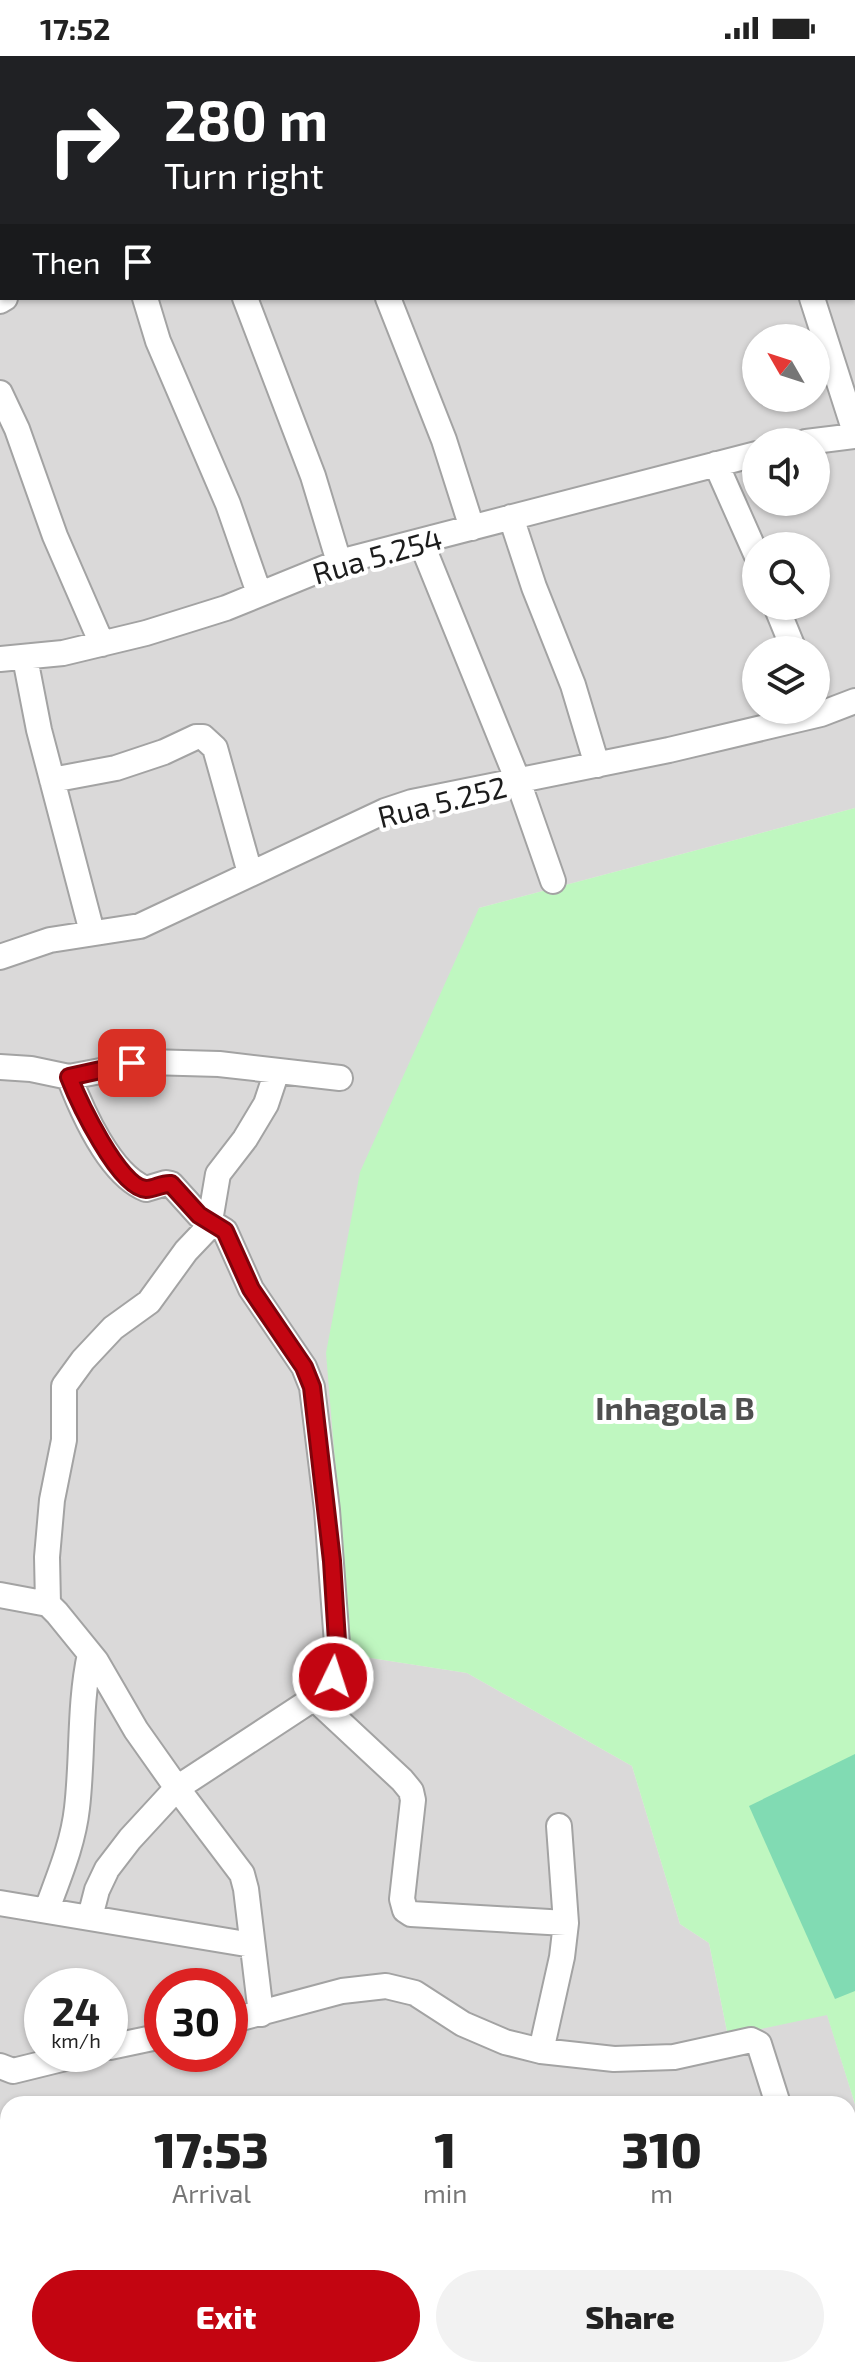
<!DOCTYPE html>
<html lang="en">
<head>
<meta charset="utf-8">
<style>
  body { margin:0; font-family:"Exo 2",sans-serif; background:#f2f2f2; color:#222; height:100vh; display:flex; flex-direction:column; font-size:30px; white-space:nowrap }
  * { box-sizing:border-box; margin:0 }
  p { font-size:26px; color:#767676 }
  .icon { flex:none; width:44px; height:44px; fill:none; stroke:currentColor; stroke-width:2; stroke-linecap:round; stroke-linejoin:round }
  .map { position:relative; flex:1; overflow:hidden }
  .drawer { position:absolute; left:0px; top:2040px; width:856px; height:282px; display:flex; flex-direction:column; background:#fff; border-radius:24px 24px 0 0; box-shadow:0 2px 6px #0004 }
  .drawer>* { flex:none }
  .top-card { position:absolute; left:0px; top:0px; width:856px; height:244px; box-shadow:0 2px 6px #0004; background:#202124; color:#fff; overflow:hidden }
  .needle { width:52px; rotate:309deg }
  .tools { position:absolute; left:742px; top:268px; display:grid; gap:16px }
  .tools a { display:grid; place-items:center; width:88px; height:88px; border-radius:50%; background:#fff; box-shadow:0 2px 6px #0004; font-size:40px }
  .speed { position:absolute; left:24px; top:1912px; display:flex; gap:16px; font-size:40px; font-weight:700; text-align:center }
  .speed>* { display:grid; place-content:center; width:104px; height:104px; border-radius:50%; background:#fff; box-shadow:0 2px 6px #0004; line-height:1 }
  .speed small { font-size:20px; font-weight:400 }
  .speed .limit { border:12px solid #d22; background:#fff; color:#111 }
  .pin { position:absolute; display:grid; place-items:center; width:68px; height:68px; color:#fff; margin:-34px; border-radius:16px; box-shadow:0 4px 12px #0006 }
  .me { position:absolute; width:88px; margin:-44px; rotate:4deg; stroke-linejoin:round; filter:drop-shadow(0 0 6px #0008) }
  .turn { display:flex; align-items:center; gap:28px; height:168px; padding:0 32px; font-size:36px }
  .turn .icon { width:104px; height:104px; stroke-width:2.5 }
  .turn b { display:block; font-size:56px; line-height:68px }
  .then { display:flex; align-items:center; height:76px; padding:0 32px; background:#0003; gap:16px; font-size:30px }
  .eta { display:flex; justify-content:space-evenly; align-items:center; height:136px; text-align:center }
  .eta b { font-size:48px; font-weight:800; line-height:56px }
  .action { display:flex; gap:16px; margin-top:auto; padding:16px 32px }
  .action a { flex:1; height:92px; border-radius:48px; background:#c30511; color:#fff; font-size:32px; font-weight:800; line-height:92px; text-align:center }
  .action a+a { background:#f2f2f2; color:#222 }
  .status { display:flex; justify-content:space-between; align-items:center; height:56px; padding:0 40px; background:#fff; direction:ltr }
  .status svg { height:22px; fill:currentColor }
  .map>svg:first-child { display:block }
</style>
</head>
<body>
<div class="status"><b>17:52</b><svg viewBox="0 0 49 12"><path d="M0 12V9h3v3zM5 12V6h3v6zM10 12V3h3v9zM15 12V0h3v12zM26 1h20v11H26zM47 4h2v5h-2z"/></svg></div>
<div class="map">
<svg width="855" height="2321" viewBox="0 0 855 2321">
  <rect width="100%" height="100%" fill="#ede9e2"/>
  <path fill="#dad9d9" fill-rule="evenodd" d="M0 0H855V752L479 852 351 1599 467 1617 632 1710 680 1868 709 1887 728 1980 827 1958 855 2048V2203L848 2205V2048H8V2314H490L461 2321H0ZM2 2H854V242H2ZM756 282H816V342H756ZM756 386H816V446H756ZM756 490H816V550H756ZM756 594H816V654H756ZM42 1930H110V1998H42ZM162 1930H230V1998H162Z"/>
  <path fill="#bff7c0" d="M855 752V2048L827 1959 728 1980 709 1887 680 1868 632 1710 467 1617 351 1599 326 1297 360 1116 479 852Z"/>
  <path fill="#81dbb3" d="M855 1698V1935L835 1943 749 1750Z"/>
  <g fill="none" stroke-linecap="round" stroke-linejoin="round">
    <path stroke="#a3d1da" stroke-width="30" d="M848 2271 855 2269
      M655 2321 682 2314"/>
    <defs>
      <path id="minor" d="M112 0 113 2
        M735 0V2
        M330 2 335 0
        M608 2 612 0
        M0 137 2 136
        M145 242 158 285 228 448 259 537
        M245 242 313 420 339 506
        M388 242 444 384 472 472
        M812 242 855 376
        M0 245 5 242
        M0 337 17 373 55 480 102 588
        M806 386 855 380
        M716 408 756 498
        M511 461 534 531 573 629 597 709
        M421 486 518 725 553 825
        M776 550 794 594
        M25 602 39 674 92 876
        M0 603 63 597 146 577 226 552 339 506 756 398
        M52 724 116 712 164 696 196 681H203L215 692 250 817
        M0 901 50 884 140 870 385 755 412 746 669 694 821 658 855 645
        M0 1011 31 1013 69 1021 148 1006 219 1008 340 1022
        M69 1021C82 1055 110 1119 146 1133L166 1127 171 1128 199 1159 225 1175 251 1233 304 1311 312 1331 327 1454 338 1601 333 1621 325 1635 177 1732 130 1783 107 1813 97 1834 90 1861
        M0 1539 48 1548 57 1557 96 1605 136 1674 177 1732 242 1818 246 1833 261 1958
        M48 1548 47 1501 52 1444 64 1384V1330L83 1304 113 1272 149 1246 186 1195 205 1175 210 1165 218 1118 245 1083 266 1048 277 1015
        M314 1642 402 1724 411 1735 413 1744 402 1843 405 1854 411 1858 566 1867
        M0 1847 252 1889
        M47 1853C59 1820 73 1788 77 1752 83 1701 79 1649 90 1598
        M230 1965 342 1935 386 1930 415 1937 463 1968 505 1986 541 1995 614 2003 674 2001 751 1984 759 1988 778 2048
        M110 1991 162 1980
        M541 1995 562 1901 566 1867 559 1770
        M0 2010 13 2015 82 1998"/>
      <path id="major" d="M848 2234 855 2232
        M848 2304 855 2302
        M549 2321 576 2314
        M785 2321 811 2314"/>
    </defs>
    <use href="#minor" stroke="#a3a3a3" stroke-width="28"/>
    <use href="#major" stroke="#915904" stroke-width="34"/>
    <use href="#minor" stroke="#fff" stroke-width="24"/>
    <use href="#major" stroke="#f9cb9b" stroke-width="30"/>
  </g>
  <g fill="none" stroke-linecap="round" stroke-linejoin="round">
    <defs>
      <path id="route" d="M132 1007 69 1021C78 1044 119 1132 146 1133 155 1133 162 1127 171 1128L199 1159 225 1175 251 1233 304 1311 312 1331 332 1505 338 1601 333 1621"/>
    </defs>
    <use href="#route" stroke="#7f030b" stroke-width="20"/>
    <use href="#route" stroke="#c30511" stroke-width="14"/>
  </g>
  <g text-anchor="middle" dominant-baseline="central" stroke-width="8" stroke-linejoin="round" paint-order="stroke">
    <g font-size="30" fill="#1c1c1c" stroke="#fff">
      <text transform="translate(377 499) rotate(-16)">Rua 5.254</text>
      <text transform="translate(442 745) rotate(-14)">Rua 5.252</text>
    </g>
    <g font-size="32" font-weight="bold" fill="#4f4f4f" stroke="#fff">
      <text x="675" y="1351">Inhagola B</text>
    </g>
  </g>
</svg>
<div class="tools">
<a><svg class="needle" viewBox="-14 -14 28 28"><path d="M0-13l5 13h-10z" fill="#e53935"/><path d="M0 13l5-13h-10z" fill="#767676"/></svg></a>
<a><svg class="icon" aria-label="sound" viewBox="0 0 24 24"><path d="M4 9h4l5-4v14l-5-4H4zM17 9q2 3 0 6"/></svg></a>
<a><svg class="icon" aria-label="search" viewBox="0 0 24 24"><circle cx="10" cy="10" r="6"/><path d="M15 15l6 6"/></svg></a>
<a><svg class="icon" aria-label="layers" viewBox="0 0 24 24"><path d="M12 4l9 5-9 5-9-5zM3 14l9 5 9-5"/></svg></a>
</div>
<div class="speed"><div>24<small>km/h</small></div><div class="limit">30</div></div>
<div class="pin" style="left:132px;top:1007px;background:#d93025"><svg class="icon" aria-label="arrive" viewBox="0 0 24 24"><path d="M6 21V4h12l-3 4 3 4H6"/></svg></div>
<svg class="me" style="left:333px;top:1621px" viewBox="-20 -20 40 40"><circle r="17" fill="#c30511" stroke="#fff" stroke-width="3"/><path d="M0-11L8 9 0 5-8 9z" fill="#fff"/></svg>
<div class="top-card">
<div class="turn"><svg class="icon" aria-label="right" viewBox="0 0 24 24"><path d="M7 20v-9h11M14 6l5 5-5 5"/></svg><div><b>280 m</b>Turn right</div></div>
<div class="then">Then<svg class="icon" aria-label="arrive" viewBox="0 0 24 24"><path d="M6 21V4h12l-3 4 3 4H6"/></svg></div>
</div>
<section class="drawer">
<div class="eta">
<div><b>17:53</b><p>Arrival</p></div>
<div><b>1</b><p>min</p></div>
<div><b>310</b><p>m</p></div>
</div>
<div class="action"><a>Exit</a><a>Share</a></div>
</section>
</div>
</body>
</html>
